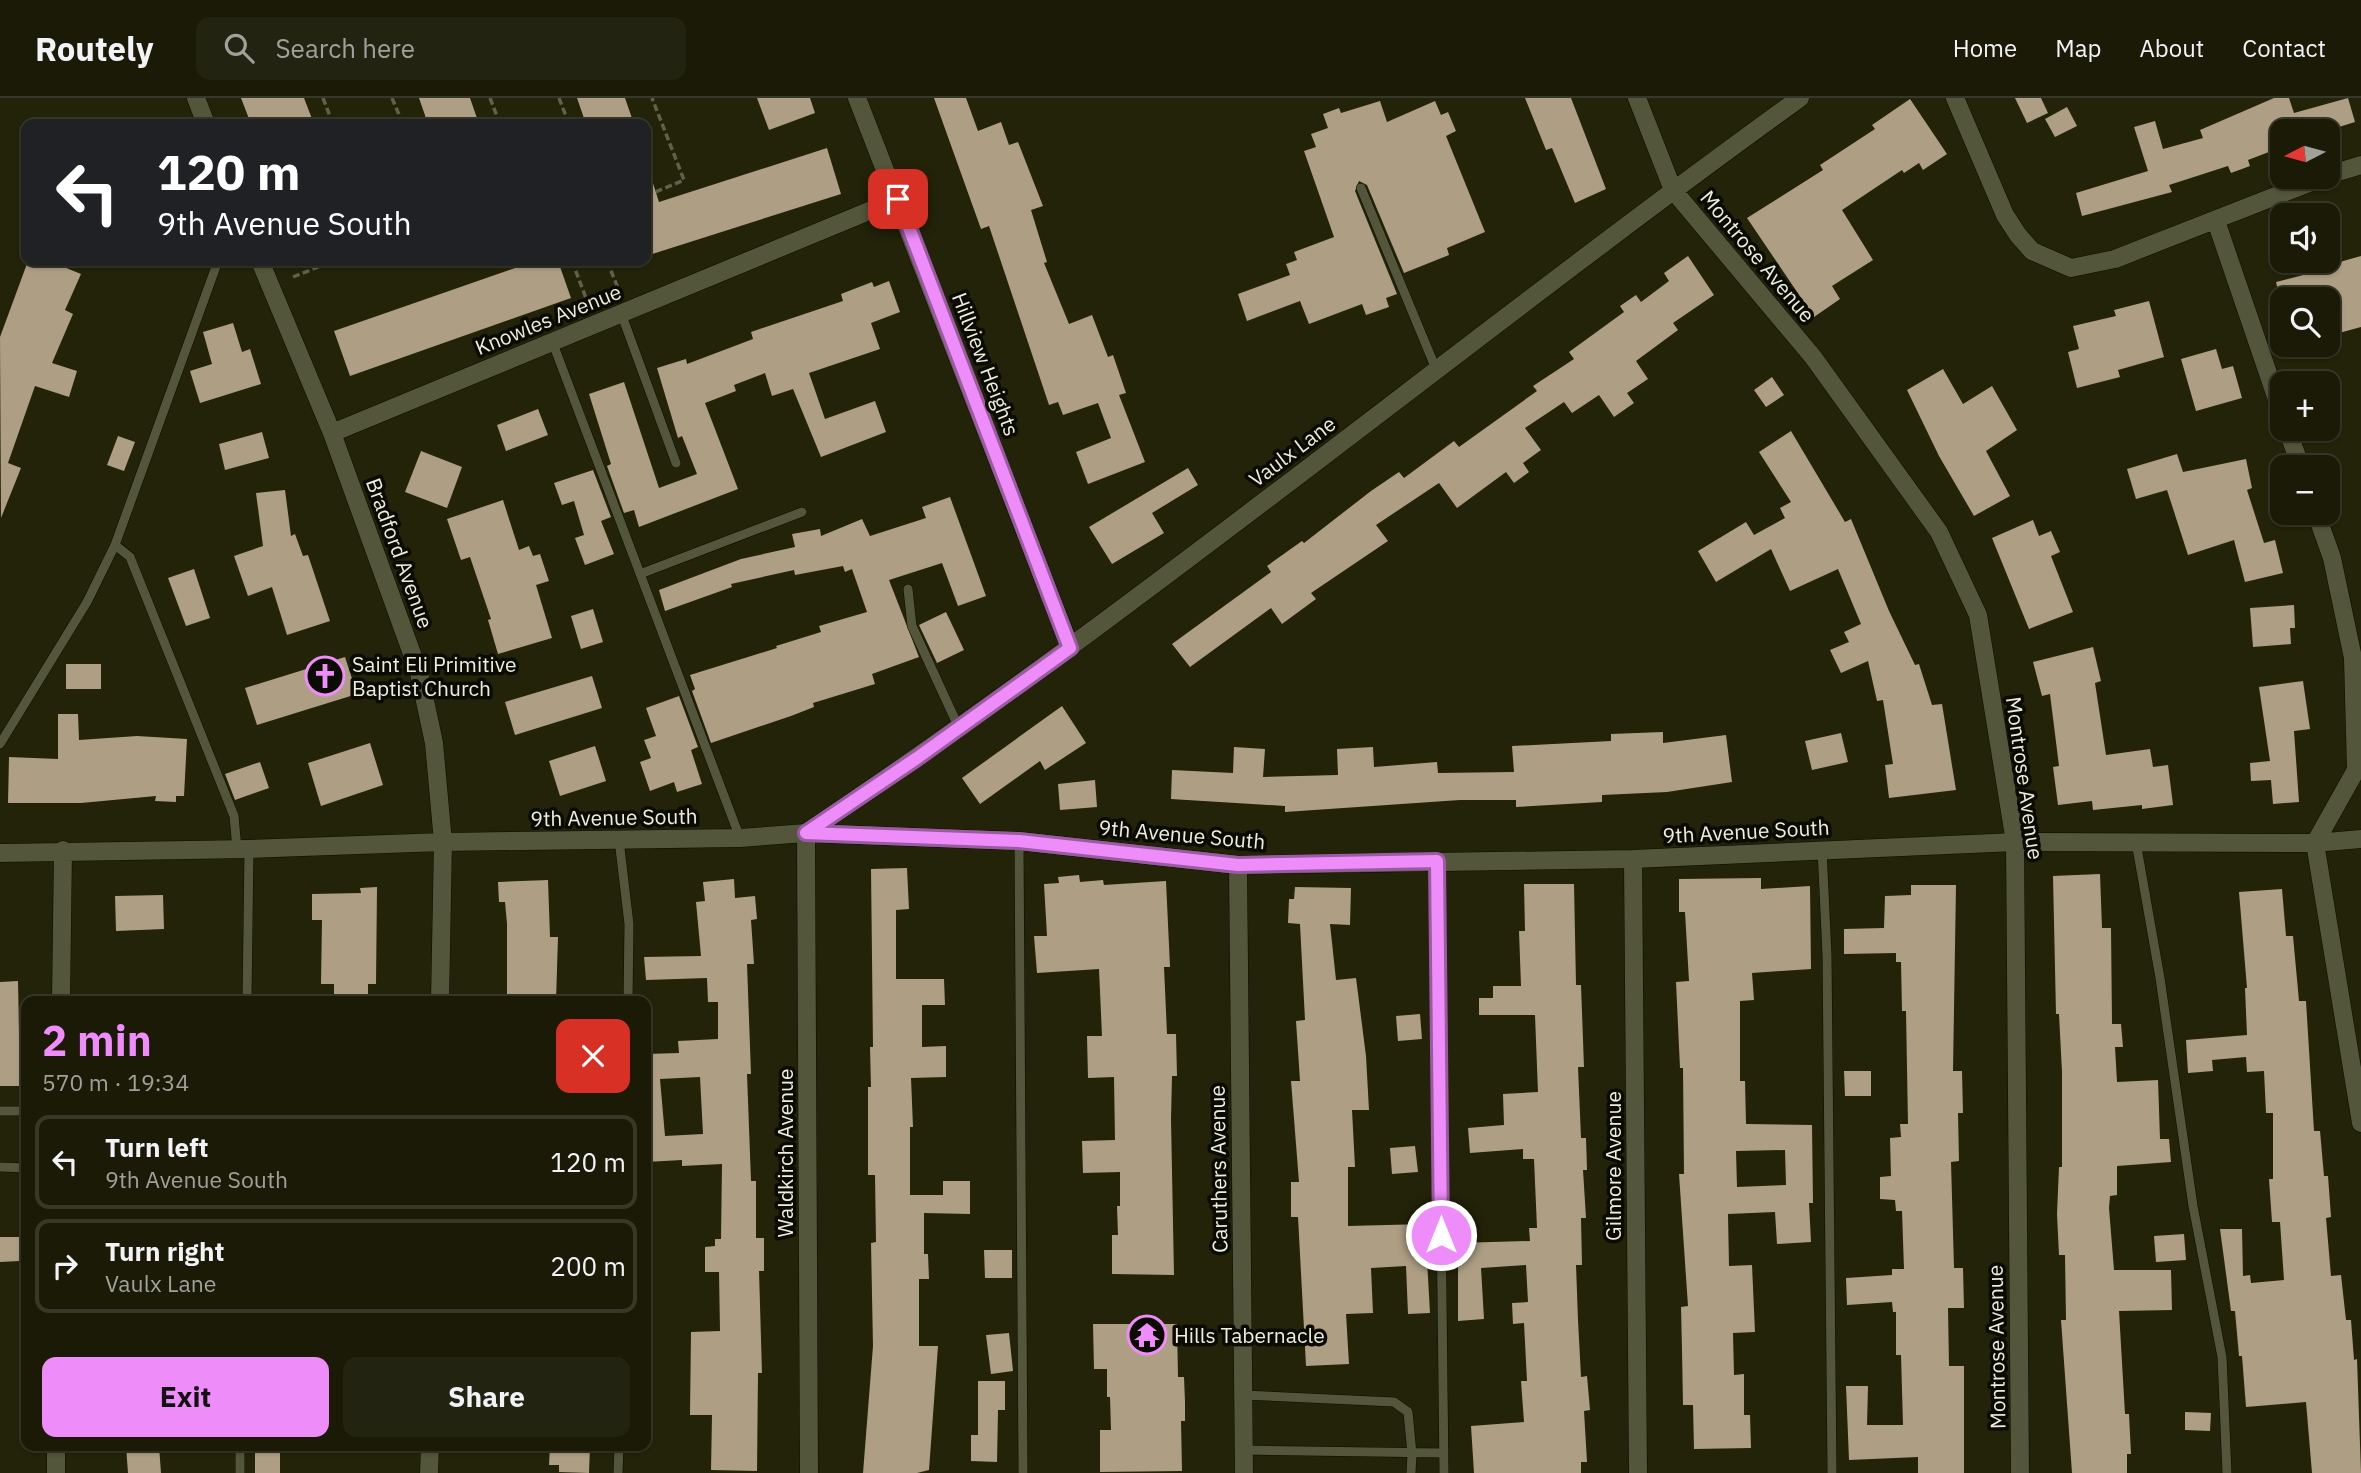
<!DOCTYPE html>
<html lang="en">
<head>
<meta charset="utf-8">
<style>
  body { margin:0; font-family:"IBM Plex Sans",sans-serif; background:#232311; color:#f1f3f6; height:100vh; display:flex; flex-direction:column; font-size:26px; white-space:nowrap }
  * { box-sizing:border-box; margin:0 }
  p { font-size:23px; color:#9fa19b }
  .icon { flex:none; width:38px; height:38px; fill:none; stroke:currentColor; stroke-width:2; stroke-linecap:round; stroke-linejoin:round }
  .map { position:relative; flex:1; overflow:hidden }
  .sheet { position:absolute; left:21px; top:898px; width:630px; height:455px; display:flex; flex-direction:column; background:#1a1a07; border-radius:14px; box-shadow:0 2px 5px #0004,0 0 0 2px #383828 }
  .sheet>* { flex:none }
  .hud { position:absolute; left:21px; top:21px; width:630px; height:147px; border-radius:14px; box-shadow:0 2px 5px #0004,0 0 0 2px #383828; background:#202124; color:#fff; overflow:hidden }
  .needle { width:46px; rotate:264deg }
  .buttons { position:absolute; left:2270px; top:21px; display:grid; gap:14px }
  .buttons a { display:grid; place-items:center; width:70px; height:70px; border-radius:14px; background:#1a1a07; box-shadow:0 2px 5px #0004,0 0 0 2px #383828; font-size:35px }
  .pin { position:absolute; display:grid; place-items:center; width:60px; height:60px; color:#fff; margin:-30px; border-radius:14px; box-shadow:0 4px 10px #0006 }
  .me { position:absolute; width:77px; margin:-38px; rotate:0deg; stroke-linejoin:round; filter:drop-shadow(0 0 5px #0008) }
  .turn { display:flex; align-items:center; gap:24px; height:147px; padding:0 21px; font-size:32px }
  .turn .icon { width:91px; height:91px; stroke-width:2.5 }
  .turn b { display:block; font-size:49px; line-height:60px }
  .round { display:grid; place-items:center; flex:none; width:74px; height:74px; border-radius:14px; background:#232311 }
  .overview { display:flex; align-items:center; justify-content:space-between; height:119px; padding:0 21px }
  h1 { font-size:42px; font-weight:700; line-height:52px; color:#ee8cf9 }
  .primary-button { display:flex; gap:14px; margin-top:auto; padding:14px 21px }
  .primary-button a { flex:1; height:80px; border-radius:14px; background:#ee8cf9; color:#111; font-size:28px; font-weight:700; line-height:80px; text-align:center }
  .primary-button a+a { background:#232311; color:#f1f3f6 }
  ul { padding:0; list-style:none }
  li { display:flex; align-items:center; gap:21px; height:94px; margin:0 14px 10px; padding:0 7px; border:4px solid #383828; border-radius:14px }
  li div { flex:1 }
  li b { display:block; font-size:26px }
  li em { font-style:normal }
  header { display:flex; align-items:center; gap:42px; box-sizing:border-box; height:98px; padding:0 35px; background:#1a1a07; border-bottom:2px solid #383828 }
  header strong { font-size:33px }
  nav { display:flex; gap:38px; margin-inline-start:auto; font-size:24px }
  .search { width:490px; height:63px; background:#232311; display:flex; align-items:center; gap:18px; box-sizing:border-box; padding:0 24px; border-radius:14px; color:#9fa19b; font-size:26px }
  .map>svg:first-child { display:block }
</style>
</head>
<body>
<header>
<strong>Routely</strong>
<div class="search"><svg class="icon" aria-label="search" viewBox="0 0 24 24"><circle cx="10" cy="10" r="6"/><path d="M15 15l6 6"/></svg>Search here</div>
<nav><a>Home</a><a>Map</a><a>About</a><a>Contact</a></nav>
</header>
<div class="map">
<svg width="2361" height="1375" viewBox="0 0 2361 1375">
  <rect width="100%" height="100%" fill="#222309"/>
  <path fill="#ae9f84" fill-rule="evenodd" d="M241 0H304L314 26H251Z
    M419 0H470L479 26H428Z
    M577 0H625L634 26H586Z
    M757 0H810L815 15 769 32Z
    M934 0H966L978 33 1001 24 1009 47 1018 44 1043 108 1031 112 1047 164 1044 165 1069 226 1092 217 1108 259 1113 257 1126 295 1119 297 1145 364 1088 386 1076 354 1111 340 1098 305 1063 317 1058 304 1049 307 989 128 981 131Z
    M1525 0H1571L1606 91 1575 105 1552 50 1546 52Z
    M2015 0H2041L2048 15 2027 25Z
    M2274 0H2289L2294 15 2348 0 2355 24 2326 33H2282V49L2248 62 2250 68 2231 75 2228 68 2169 87 2172 94 2082 118 2076 95 2148 73 2134 29 2155 23 2163 51 2203 40 2200 32Z
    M1910 1 1947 56 1923 72 1919 65 1904 75 1902 72 1842 112 1873 162 1832 188 1840 201 1814 219 1747 120 1823 72 1820 67 1875 31 1872 27Z
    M1380 3 1387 24 1435 3 1441 17 1448 14 1456 33 1446 38 1485 134 1447 150 1449 157 1404 175 1367 87 1359 83 1355 93 1397 196 1386 200 1389 209 1366 217 1362 206 1309 226 1300 203 1247 223 1238 196 1290 177 1286 166 1297 162 1294 154 1334 139 1304 53 1316 49 1311 36 1328 30 1323 16 1339 10 1341 15Z
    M2067 9 2077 28 2055 39 2045 21Z
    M827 50 841 96 646 158V73H649L659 104Z
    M1688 158 1714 197 1673 225 1678 232 1636 263 1648 281 1627 295 1634 305 1614 319 1599 297 1572 315 1564 304 1525 330 1541 352 1523 365 1529 374 1514 385 1506 374 1457 410 1439 385 1376 427 1388 443 1311 495 1316 501 1282 526 1271 510 1190 569 1172 546 1271 474 1267 468 1302 443 1304 445 1371 393 1399 374 1404 380 1454 343 1459 349 1537 293 1533 288 1574 261 1569 254 1624 214 1620 208 1636 197 1641 204 1669 183 1664 175Z
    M2361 158V229L2328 238V201H2280L2276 184 2330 170 2329 167Z
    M28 163H49L81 176 65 212 73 216 52 265 77 273 69 299 35 288 8 365 21 370 1 420 0 239Z
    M535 163H558L571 200 350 278 334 233Z
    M889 183 900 214 871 225 880 251 809 275 825 321 875 303 886 334 821 359 793 291 772 298 765 275 734 287 736 293 705 305 738 391 639 429 634 412 624 415 607 368 611 366 589 296 624 284 659 390 697 376 682 338 678 340 657 270 686 261 687 266 753 241 751 234 843 203 841 196 872 184 874 189Z
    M2149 203 2164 259 2118 272 2120 279 2077 290 2068 254 2079 251 2073 228 2116 218 2114 212Z
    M233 225 242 254 250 251 261 286 200 305 190 273 212 266 203 234Z
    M2216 251 2222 271 2233 268 2242 300 2196 313 2181 261Z
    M1943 271 1963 306 1992 288 2017 332 1986 353 2010 398 1974 418 1939 358 1907 292Z
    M1772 279 1784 297 1766 309 1754 292Z
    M538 311 548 337 506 353 497 327Z
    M1791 333 1845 424 1851 421 1889 513 1915 567 1919 566 1932 607 1942 606 1956 692 1889 700 1885 667 1893 666 1883 602 1877 603 1868 563 1841 575 1830 552 1849 544 1844 534 1861 526 1838 471 1790 493 1771 451 1716 484 1698 453 1746 424 1754 437 1785 420 1780 410 1791 404 1759 354Z
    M262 334 269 360 225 372 219 346Z
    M118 338 135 344 124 373 107 367Z
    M421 353 462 369 447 410 405 394Z
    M2177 356 2183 374 2246 361 2252 390 2247 392 2264 445 2275 442 2283 475 2245 484 2234 442 2188 457 2167 392 2136 401 2127 371Z
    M1188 370 1198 387 1152 415 1164 435 1112 466 1089 429Z
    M593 372 611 419 601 423 614 456 585 467 575 440 584 437 574 403 562 407 554 385Z
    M285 392 291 438 295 436 303 458 308 457 330 523 287 537 272 489 248 498 234 458 263 448 256 395Z
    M950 399 986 498 958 508 942 465 889 482 919 559 872 576 875 586 813 605 814 609 791 618 711 645 692 593 695 591 690 577 777 550 776 548 821 534 819 528 867 514 852 471 845 474 843 468 795 477 794 472 731 486 732 489 665 513 659 492 741 461 795 449 792 436 820 431 821 438 862 421 870 438 926 420 922 409Z
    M503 402 519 452 529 448 533 458 540 456 549 483 536 487 552 540 498 556 488 522 491 521 470 459 461 462 447 421Z
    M2033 422 2039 438 2051 433 2060 454 2051 458 2073 514 2029 531 1992 440Z
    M194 471 210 520 186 528 168 480Z
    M2294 507 2295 530H2290L2291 546 2253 549 2250 510Z
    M593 511 603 544 581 551 571 518Z
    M946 514 964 552 937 565 919 527Z
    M2093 549 2101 583 2095 585 2106 657 2150 651 2153 669 2168 667 2173 707 2142 711V707L2093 712 2092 703 2058 707 2053 669 2059 668 2050 596 2042 598 2033 564Z
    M345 559 357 596 257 627 245 590Z
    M66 566H101V591H66Z
    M592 578 602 610 515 637 505 604Z
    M2303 583 2310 631 2294 633 2299 704 2273 706 2271 682 2251 683 2250 665 2270 663 2259 589Z
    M679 598 698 649 691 652 702 686 677 694 674 684 650 693 640 664 651 660 644 642 656 638 646 610Z
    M1062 608 1086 645 1045 672 1040 663 980 706 962 680Z
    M58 616H78L79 642 137 638 187 641 184 698H176V704L155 703 156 698 81 705H8L9 659 58 661Z
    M1663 634V645L1726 637 1732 684 1667 694 1602 697V704L1516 709V702H1460L1285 714V708L1171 701 1172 672 1233 675 1234 649 1265 651 1263 679 1338 677 1337 651 1373 649 1374 669 1437 664 1438 675 1514 674 1512 648 1611 643V636Z
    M1841 635 1848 664 1812 672 1805 643Z
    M370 645 383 687 321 708 308 665Z
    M595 648 606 683 560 698 549 663Z
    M260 664 269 690 235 702 225 676Z
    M1095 682 1097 709 1060 712 1058 686Z
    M907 770 909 811 896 812V881H944L945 907H922V949L946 948V979L911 980 913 1029H910V1097H943V1083H970V1116L924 1115V1156H928L929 1181H919V1248H938L929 1372 917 1375H863L873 1248 871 1145 876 1144 875 1077H868V989H871L870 949H873L871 771Z
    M2100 776 2102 830H2111L2112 926H2121L2123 949H2115L2117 984 2158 982 2160 1041H2169L2171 1064 2117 1068V1097L2110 1098 2109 1110 2114 1172H2171L2172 1212 2119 1213 2125 1316H2129L2131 1356H2127V1375H2072L2061 1222H2066L2065 1157H2059L2057 1116 2059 1069H2062V974L2059 916H2056L2053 778Z
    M1079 777 1080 784 1103 782 1104 787 1166 783 1170 869H1164L1167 936H1176L1177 978H1172L1171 1021 1174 1177 1112 1176V1137H1118L1117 1108H1120V1074L1083 1075 1082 1043 1115 1042 1114 979 1088 980 1087 938H1102L1099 871 1037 875 1034 838H1047L1044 786 1059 785 1058 779Z
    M1761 780V791L1810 788 1811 871 1752 875 1754 902 1740 903V983H1745L1746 1026 1812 1027 1813 1105H1809L1811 1144 1777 1146 1775 1114 1728 1116 1729 1168 1752 1167 1755 1234 1733 1235 1734 1277 1744 1276V1317H1750L1751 1350 1694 1351 1693 1307H1683L1682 1252 1681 1209 1688 1208 1679 1076H1684L1683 970H1680L1676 884 1689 883 1685 814H1679V781ZM1785 1052 1786 1087 1737 1089 1736 1053Z
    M734 781 735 800 755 798 757 821 751 822 754 866H747L751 976H747L751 1083H756V1140H764V1173H759L762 1275H758L757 1373 711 1372 712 1317H690L691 1234 720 1233 719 1174H705V1149L715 1148V1141H721L722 1066 682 1068V1062L646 1064V956L679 955 678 943 718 941V904H708L707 880 646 882 644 859 701 858 696 804 705 803 703 784ZM700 979 703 1036 665 1038 660 981Z
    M548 782 550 839H558L556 903H507V826L505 804H499L498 784Z
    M1524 786H1574L1576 887H1581L1584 969H1578L1581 1040H1586L1587 1072H1583L1586 1120H1581L1582 1167H1576L1578 1222 1581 1279 1587 1278 1590 1312 1584 1313 1587 1364H1581V1375H1474L1471 1328 1524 1324 1521 1283H1527L1524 1225 1513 1226 1512 1205 1528 1204 1526 1167 1481 1170 1484 1221 1458 1223V1145L1530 1143 1529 1130H1537L1534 1061H1523V1051L1470 1055 1468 1030 1504 1027 1503 996 1538 994 1535 917H1479V900H1493V888H1521L1519 833H1525Z
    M1911 787H1956L1953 973H1962L1963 1015H1958L1959 1063 1951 1064 1954 1170H1963L1964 1210H1948L1949 1268H1964V1375H1918V1359L1849 1362 1846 1288H1868L1867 1327H1903L1901 1257H1896V1214H1893L1892 1204 1847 1207 1846 1180 1892 1177V1171H1904L1902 1113H1896L1895 1102 1880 1101V1079L1891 1078 1890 1040 1901 1039 1900 1026H1908L1906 913H1902L1901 864H1896V855L1844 856V831L1884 830 1885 798 1911 797Z
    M377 789 376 886H368V903H334V886H321L322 822H312V796L361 795 360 790Z
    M1295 789 1351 790 1350 827 1330 826 1336 882 1356 880 1366 958 1369 1012H1352L1355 1069H1348V1128L1425 1126 1430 1215 1408 1216 1406 1168 1371 1170 1373 1215 1346 1216 1349 1266 1306 1268 1298 1119H1291V1084H1299L1291 983H1300L1296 923 1305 922 1300 826 1288 825 1289 801H1294Z
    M2282 791 2286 838H2293L2299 903H2306L2314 1033H2320L2324 1078H2328L2331 1119 2326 1120 2331 1178 2341 1177 2346 1222H2351L2354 1262 2357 1261 2361 1375H2312L2306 1304 2246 1309 2242 1258H2239L2235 1213H2231L2220 1131H2242L2243 1178 2250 1177 2251 1185 2284 1182 2280 1124H2272L2269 1081H2273V1015H2266L2264 973 2247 974 2246 959 2212 962 2213 973 2188 975 2186 942 2247 937 2245 890H2247L2239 794Z
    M163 797 164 831 116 833 115 798Z
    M18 883 20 988H0V884Z
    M1420 916 1422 941 1398 943 1396 918Z
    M1844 973H1871V998H1845Z
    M1415 1048 1418 1074 1392 1076 1390 1050Z
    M2184 1136 2186 1162 2156 1164 2154 1138Z
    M0 1139H19L20 1163 0 1164Z
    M984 1152H1012V1180H985Z
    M1093 1226H1177L1178 1279H1184L1185 1304V1323H1181L1182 1373 1100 1374V1332H1111L1110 1299H1107V1271H1094Z
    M1009 1235 1013 1273 991 1276 986 1237Z
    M978 1283H1005V1312H998L997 1364 971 1363V1337H978Z
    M2185 1314 2211 1315 2210 1333 2185 1332Z
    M126 1348H159L161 1375H128Z
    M550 1348H590L589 1375 559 1374V1367H549Z
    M255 1350H280V1375H255Z"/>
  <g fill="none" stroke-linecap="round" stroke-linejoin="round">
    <defs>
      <path id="service" d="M1361 90 1436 271
        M621 215 676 365
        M552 243 740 740
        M115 447 130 459 234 718 237 751
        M640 476 802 414
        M908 491 912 528 959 630
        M0 646 87 504 115 447 218 163
        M619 742 629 826 628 903
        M1019 743 1023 1375
        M2136 744 2160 880 2193 1108 2222 1259 2227 1375
        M1822 751 1827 857 1832 1375
        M1437 763 1444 1375
        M247 903 249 751
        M0 1013H26
        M0 1069 26 1070
        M1243 1297 1394 1304 1408 1314 1412 1356 1411 1375
        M1244 1352 1443 1355
        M240 1375V1348
        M618 1375 619 1348"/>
      <path id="minor" d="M196 0 206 26
        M857 0 1070 549
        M1637 0 1673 92 1813 259 1939 434 1978 517 2015 744 2020 1375
        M1955 0 2005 117 2018 137 2032 153 2071 170 2115 161 2324 79
        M2328 77 2361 67
        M2216 123 2282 316
        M260 163 332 335 419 575 434 645 443 744 440 903
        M2287 331 2301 369
        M332 335 898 101
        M2316 415 2332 460 2353 560 2356 672 2315 745 2361 1025
        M0 755 249 751 443 744 740 740 806 735 1019 743 1238 767 1633 761 2015 744 2315 745 2361 741
        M1633 761 1638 1375
        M1238 767 1244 1375
        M61 903 63 752
        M56 1375V1348
        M429 1375 430 1348
        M809 1375 806 735C1148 505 1466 241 1800 0"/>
    </defs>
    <use href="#service" stroke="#0c0c00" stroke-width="10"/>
    <use href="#minor" stroke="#0c0c00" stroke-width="19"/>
    <path stroke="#60614a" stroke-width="3.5" stroke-dasharray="7 3.5" stroke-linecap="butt" d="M323 0 333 26
      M392 0 403 26
      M490 0 500 26
      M559 0 569 26
      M646 98 684 82 652 0
      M457 163 459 166 466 163
      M572 163 589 208
      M607 163 620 195
      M293 179 333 163"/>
    <use href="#service" stroke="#54563b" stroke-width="9"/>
    <use href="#minor" stroke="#54563b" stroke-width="18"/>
  </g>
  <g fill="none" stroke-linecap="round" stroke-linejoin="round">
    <defs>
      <path id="route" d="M898 101 1070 550 917 660 806 735 1019 743 1238 767 1437 763 1441 1137"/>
    </defs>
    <use href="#route" stroke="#9b5ba2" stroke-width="18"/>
    <use href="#route" stroke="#ee8cf9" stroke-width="12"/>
  </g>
  <defs>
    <symbol id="church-ring" viewBox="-11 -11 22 22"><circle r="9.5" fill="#0b0b03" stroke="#ee8cf9" stroke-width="1.5"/><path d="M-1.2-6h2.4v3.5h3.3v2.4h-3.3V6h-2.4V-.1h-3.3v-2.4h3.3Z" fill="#ee8cf9"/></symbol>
    <symbol id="temple-ring" viewBox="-11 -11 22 22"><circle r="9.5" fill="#0b0b03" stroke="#ee8cf9" stroke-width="1.5"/><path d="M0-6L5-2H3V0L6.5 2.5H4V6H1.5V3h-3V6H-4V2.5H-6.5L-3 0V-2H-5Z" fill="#ee8cf9"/></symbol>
  </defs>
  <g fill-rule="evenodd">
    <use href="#church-ring" x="303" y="556" width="44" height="44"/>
    <use href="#temple-ring" x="1125" y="1215" width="44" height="44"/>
  </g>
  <g text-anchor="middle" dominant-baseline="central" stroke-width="7" stroke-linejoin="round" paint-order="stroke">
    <g font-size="21" fill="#eceede" stroke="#0b0b03">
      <text transform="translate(1758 158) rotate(50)">Montrose Avenue</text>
      <text transform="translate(548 221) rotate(-22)">Knowles Avenue</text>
      <text transform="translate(986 266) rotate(69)">Hillview Heights</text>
      <text transform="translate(1292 353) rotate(-37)">Vaulx Lane</text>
      <text transform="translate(400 455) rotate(70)">Bradford Avenue</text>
      <text transform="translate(2025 680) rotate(82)">Montrose Avenue</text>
      <text transform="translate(614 719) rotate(-1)">9th Avenue South</text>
      <text transform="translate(1746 733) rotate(-3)">9th Avenue South</text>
      <text transform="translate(1182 736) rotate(5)">9th Avenue South</text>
      <text transform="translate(785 1055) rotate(-90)">Waldkirch Avenue</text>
      <text transform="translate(1613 1068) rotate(-90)">Gilmore Avenue</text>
      <text transform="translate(1218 1071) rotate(-91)">Caruthers Avenue</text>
      <text transform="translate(1996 1249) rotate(-91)">Montrose Avenue</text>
    </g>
    <g font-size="21" fill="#eceede" stroke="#0b0b03" text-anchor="start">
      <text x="352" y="566">Saint Eli Primitive<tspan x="352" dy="24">Baptist Church</tspan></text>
      <text x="1174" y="1237">Hills Tabernacle</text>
    </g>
  </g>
</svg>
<div class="buttons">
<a><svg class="needle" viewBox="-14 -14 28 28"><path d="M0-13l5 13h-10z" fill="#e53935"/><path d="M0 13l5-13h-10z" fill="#9fa19b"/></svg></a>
<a><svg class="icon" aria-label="sound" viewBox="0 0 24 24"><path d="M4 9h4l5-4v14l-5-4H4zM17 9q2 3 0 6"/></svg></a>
<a><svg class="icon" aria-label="search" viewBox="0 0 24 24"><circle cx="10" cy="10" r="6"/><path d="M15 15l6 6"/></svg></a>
<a>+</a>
<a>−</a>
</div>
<div class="pin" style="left:898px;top:101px;background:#d93025"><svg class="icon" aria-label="arrive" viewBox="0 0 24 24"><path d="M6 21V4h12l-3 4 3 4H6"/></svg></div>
<svg class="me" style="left:1441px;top:1137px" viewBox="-20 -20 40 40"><circle r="17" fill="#ee8cf9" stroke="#fff" stroke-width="3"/><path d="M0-11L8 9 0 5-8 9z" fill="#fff"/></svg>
<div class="hud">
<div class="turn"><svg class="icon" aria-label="left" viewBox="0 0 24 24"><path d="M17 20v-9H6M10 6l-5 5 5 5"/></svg><div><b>120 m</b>9th Avenue South</div></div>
</div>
<section class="sheet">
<div class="overview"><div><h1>2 min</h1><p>570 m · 19:34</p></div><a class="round" style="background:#d93025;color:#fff"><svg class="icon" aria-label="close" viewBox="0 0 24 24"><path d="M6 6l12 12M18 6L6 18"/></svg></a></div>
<ul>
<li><svg class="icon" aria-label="left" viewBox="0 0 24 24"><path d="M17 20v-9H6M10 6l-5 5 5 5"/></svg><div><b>Turn left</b><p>9th Avenue South</p></div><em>120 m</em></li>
<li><svg class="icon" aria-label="right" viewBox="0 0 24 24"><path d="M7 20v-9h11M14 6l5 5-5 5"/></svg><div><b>Turn right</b><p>Vaulx Lane</p></div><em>200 m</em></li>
</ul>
<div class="primary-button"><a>Exit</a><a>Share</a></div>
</section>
</div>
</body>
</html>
